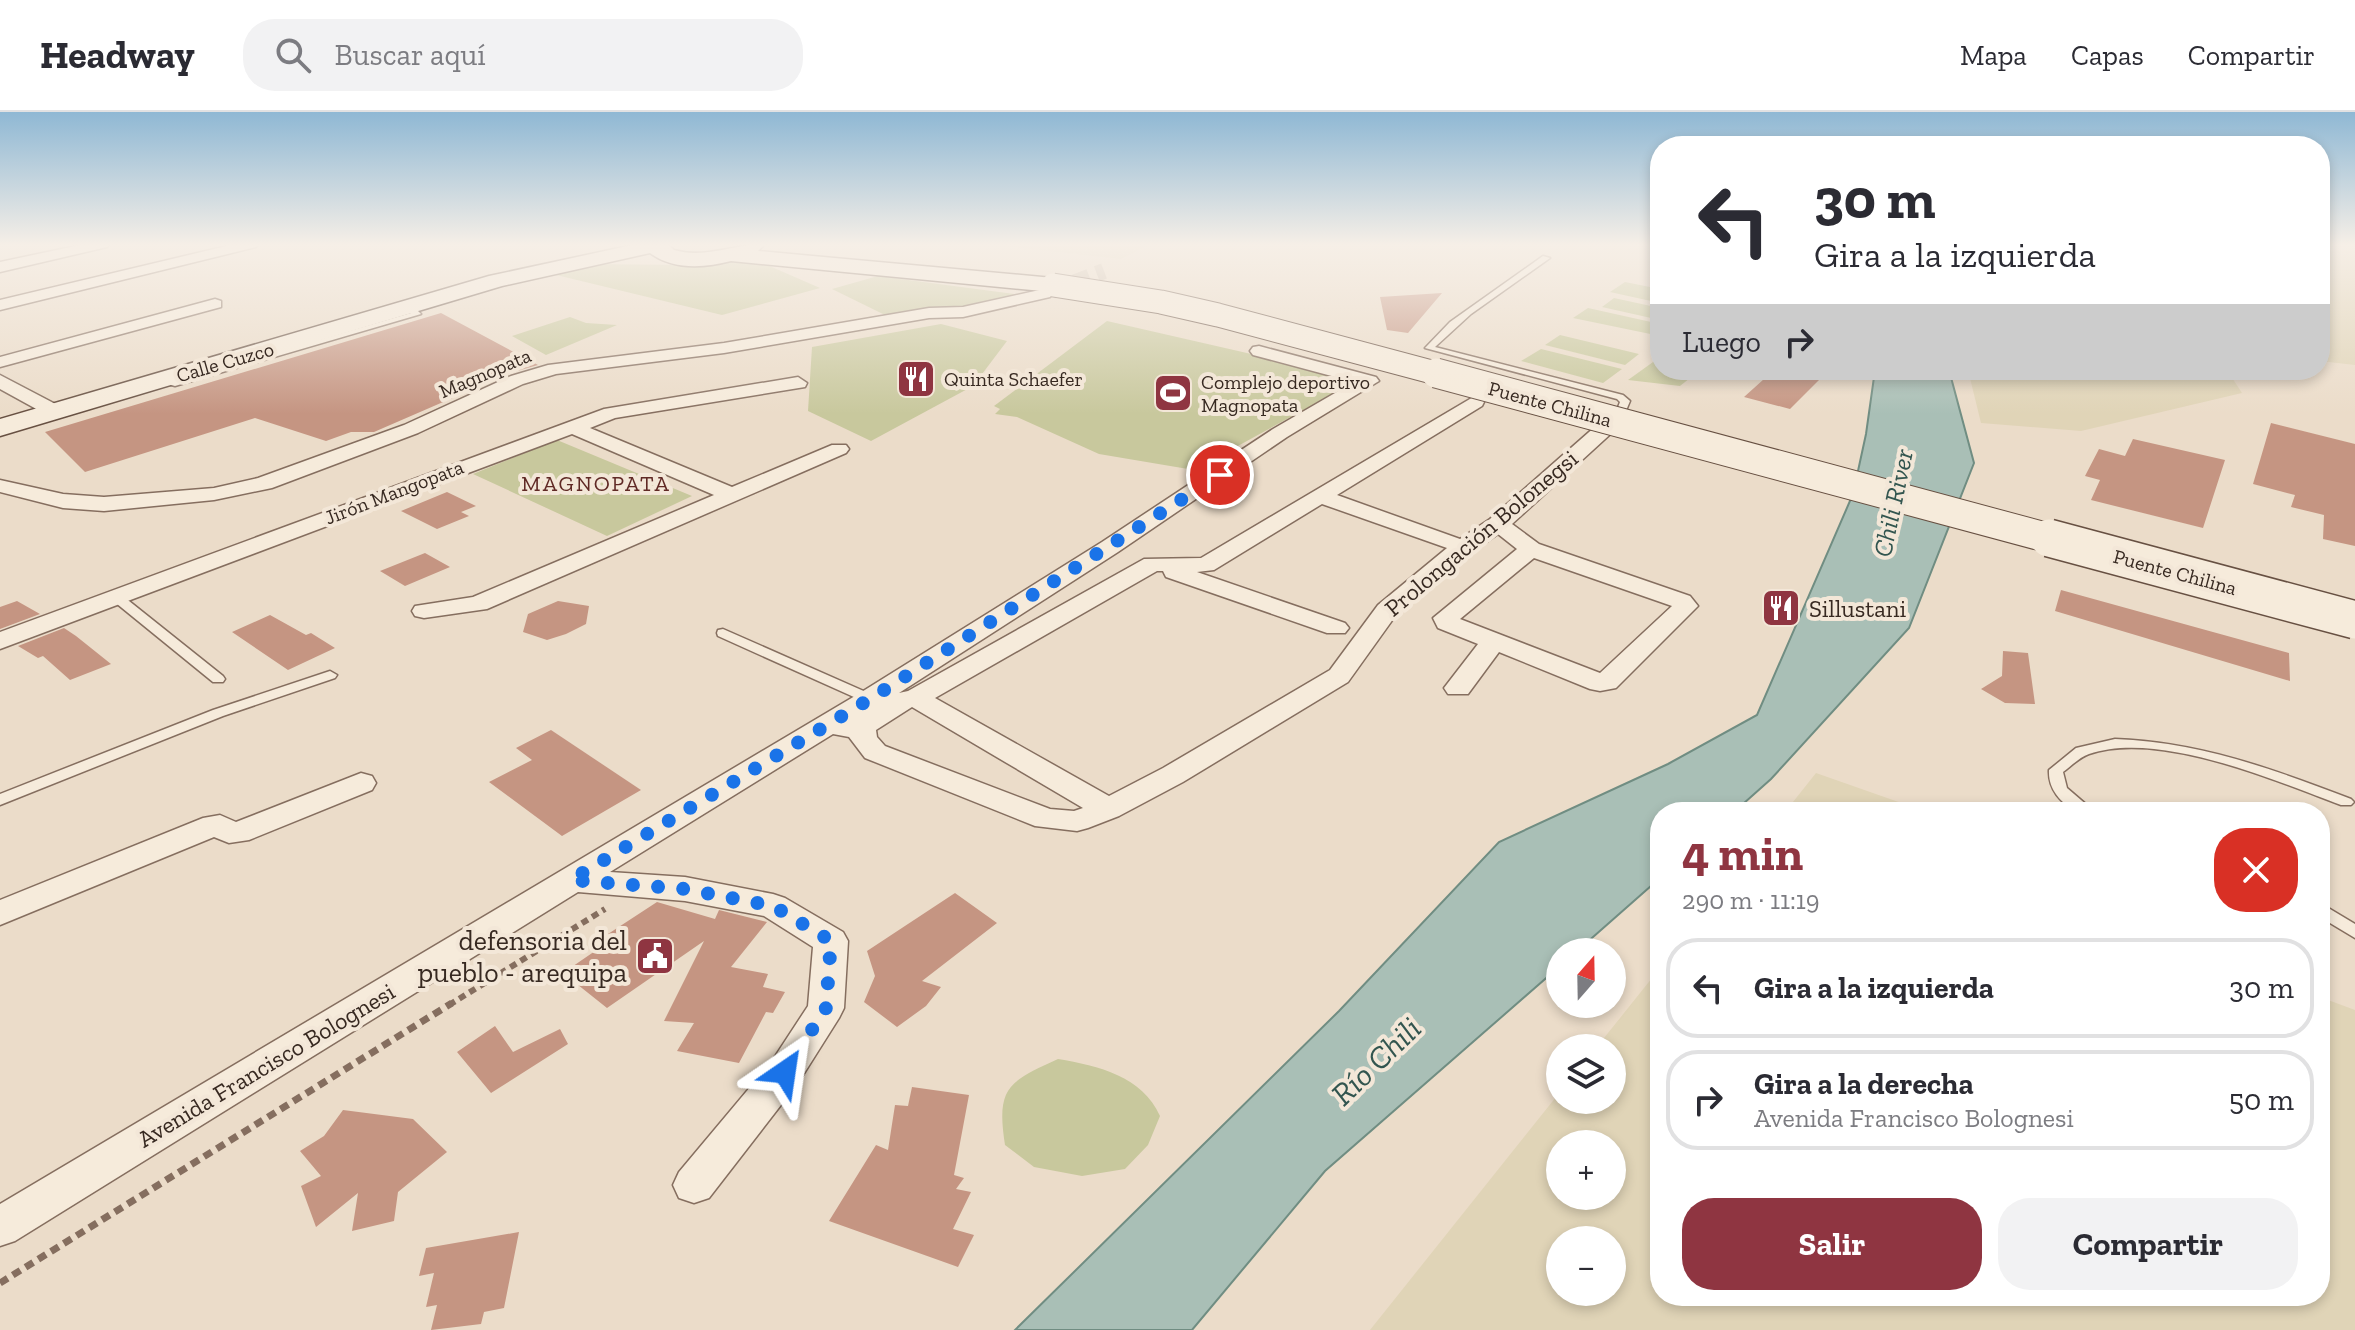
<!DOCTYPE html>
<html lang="es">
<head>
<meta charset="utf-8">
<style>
  body { margin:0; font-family:"Zilla Slab",serif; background:#f2f2f3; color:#2b2b33; height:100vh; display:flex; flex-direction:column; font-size:30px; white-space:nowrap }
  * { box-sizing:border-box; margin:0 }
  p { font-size:26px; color:#7c7c81 }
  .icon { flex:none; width:44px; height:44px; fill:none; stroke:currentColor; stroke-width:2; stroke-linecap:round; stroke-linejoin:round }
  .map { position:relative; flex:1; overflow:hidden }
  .side { position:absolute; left:1650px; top:690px; width:680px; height:504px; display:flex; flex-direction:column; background:#fff; border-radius:32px; box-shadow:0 4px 12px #0003 }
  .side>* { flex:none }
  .hud { position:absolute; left:1650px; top:24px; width:680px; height:244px; border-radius:32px; box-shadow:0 4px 12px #0003; background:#fff; color:#2b2b33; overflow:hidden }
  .needle { width:52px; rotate:20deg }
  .fabs { position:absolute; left:1546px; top:826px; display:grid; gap:16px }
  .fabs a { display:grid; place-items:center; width:80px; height:80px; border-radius:50%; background:#fff; box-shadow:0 4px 12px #0003; font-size:40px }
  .pin { position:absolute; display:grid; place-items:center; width:68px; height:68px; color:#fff; margin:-34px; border:4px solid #fff; border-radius:50%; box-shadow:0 2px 8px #0007 }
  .me { position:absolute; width:88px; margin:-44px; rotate:32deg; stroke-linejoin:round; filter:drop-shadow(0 0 6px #0008) }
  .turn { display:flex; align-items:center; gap:28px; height:168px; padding:0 32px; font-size:36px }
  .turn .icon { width:104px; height:104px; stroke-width:2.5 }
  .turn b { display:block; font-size:56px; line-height:68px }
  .then { display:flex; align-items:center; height:76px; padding:0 32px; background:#0003; gap:16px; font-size:30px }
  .round { display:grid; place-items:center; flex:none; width:84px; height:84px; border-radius:32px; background:#f2f2f3 }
  .overview { display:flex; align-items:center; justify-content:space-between; height:136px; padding:0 32px }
  h1 { font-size:48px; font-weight:700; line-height:60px; color:#8f3541 }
  .cta { display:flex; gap:16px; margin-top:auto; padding:16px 32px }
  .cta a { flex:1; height:92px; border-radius:32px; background:#8f3541; color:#fff; font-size:32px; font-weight:700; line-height:92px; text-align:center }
  .cta a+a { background:#f2f2f3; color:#2b2b33 }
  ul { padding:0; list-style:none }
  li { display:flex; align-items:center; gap:24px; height:100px; margin:0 16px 12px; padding:0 16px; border:4px solid #e1e1e2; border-radius:32px }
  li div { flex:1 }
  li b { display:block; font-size:30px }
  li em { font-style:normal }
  header { display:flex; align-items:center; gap:48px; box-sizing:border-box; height:112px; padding:0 40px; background:#fff; border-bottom:2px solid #e1e1e2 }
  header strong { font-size:38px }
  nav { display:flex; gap:44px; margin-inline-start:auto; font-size:28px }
  .search { width:560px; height:72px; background:#f2f2f3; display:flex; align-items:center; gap:20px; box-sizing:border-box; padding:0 28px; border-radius:32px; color:#7c7c81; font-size:30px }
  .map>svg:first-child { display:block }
</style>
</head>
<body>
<header>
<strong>Headway</strong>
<div class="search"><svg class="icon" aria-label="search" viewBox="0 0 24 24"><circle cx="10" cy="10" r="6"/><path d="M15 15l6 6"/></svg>Buscar aquí</div>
<nav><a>Mapa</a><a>Capas</a><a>Compartir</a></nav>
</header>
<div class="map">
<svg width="2355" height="1218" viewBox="0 0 2355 1218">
  <rect width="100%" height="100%" fill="#ebdcc9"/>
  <path fill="#e0d4b7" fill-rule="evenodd" d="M987 132H1150L1121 147Z
    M2320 138H2355V253L2320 249Z
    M1968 258H2227L2242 281 2081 319 1981 311Z
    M1816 661 1927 700H1785Z
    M1660 856V1184H2320V885L2355 898V1218H1370L1560 980V988H1612V936H1596ZM1612 1032V1084H1560V1032ZM1612 1128V1180H1560V1128Z"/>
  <path fill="#c8c89d" d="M756 148 820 176 722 203 548 161 584 152 688 153Z
    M878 164 1022 183 971 194 885 203 832 177Z
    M1625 170 1660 177V191L1610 180Z
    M1614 186 1660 196V208L1602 195Z
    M1588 196 1660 212V224L1573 206Z
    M570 205 586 211 617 213 546 243 512 224Z
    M1107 209 1360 267 1194 358 1099 342 1017 305 995 302 1000 297 994 294Z
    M941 212 1007 229 973 274 871 329 808 299 812 235Z
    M1560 223 1639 242 1625 253 1545 233Z
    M1541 237 1622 257 1603 271 1521 249Z
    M1660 245V258H1700L1680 274 1628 268Z
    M557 328 692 384 607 424 473 362Z
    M1058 947C1099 954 1142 964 1160 1004L1148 1033 1125 1057 1082 1064 1034 1055 1005 1033C996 975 1008 970 1058 947Z"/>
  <path fill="#a9bfb6" stroke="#708d82" stroke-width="2" d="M1875 258H1949L1974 351 1909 516 1771 667 1734 700H1660V766L1576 840H1560V854L1325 1059 1192 1218H1015L1339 899 1499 730 1668 652 1757 603 1853 382 1866 322Z"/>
  <path fill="#c59582" d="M1442 181 1408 221 1387 218 1380 185Z
    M441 201 538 253 510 261 374 320H351L326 329 255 306 85 360 45 320Z
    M1774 258H1829L1790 297 1744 285Z
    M2271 311 2355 332V434L2323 427 2324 403 2291 395 2295 383 2253 372Z
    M2133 327 2225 348 2203 416 2091 388 2100 368 2085 364 2099 337 2125 344Z
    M447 380 476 394 461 400 469 404 437 417 401 399Z
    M425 441 450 455 405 474 380 459Z
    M2061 478 2289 541 2290 569 2055 499Z
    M17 489 40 502 0 517V495Z
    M558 489 589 494 586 512 566 522 547 528 523 520 528 502Z
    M270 503 306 523 311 521 335 536 288 558 232 520Z
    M64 516 76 524 111 552 70 568 43 544 38 546 18 534Z
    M2003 539 2028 541 2035 592 2005 591 1981 577 2002 564Z
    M551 618 641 678 562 724 489 670 532 648 516 636Z
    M955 781 997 811 922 869 941 875 926 894 897 915 864 890 875 864 867 839Z
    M657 790 715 807 719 798 767 810 731 855 768 862 763 875 785 880 773 901 766 900 739 951 677 939 694 911 664 909 704 829 607 896 563 861 614 826 608 822Z
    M495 914 513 940 560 917 568 932 491 981 457 940Z
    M912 975 969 983 954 1063 964 1066 956 1077 971 1080 953 1117 974 1123 958 1155 829 1109 876 1033 888 1038 895 993 908 994Z
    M343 998 413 1007 447 1040 398 1080 394 1109 352 1119 358 1081 316 1115 301 1074 321 1064 300 1039 324 1024Z
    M519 1120 504 1196 484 1200 481 1212 431 1218 437 1193 426 1195 434 1161 419 1164 426 1136Z"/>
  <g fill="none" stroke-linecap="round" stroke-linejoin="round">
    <path stroke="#c7b8a7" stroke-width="16" stroke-dasharray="16 8" stroke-linecap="butt" d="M1052 179 1104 159"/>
    <defs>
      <path id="lane" d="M1543 144 1550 146 1471 202 1435 235 1623 283 1630 289 1625 301 1634 304V308L1617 305 1615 303 1620 290 1617 287 1425 236 1450 210Z
        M407 194H413L421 202 175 274 167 272 411 201 406 196Z
        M115 480 119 481 223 564 225 567 223 570H213L111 487 109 484 111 481Z
        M723 517 875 584 877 587 870 591 865 590 718 524 717 521 718 518Z
        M330 559 337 563 335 566 223 604 0 693V682L213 598Z
        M2115 627C2199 630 2273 657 2351 687L2354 690 2351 693H2341C2274 668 2158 618 2089 642 2080 645 2071 654 2063 660L2067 676 2095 700H2076C2061 690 2048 678 2049 658L2076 636Z
        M2320 791 2355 812V826L2320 805Z"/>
      <path id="street" d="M85 132H109L107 135 0 160V150Z
        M235 132H258L256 135 0 198V188Z
        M1044 177 1052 182 1050 185 963 205 929 206 724 241 556 262 523 272 418 321 272 376 214 388 104 399 63 396 0 380V368L63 382 104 385 214 376 258 366 404 313 511 264 548 253 724 231 929 196 963 195Z
        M215 187 221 189V195L0 255V245Z
        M1259 234 1376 265 1379 269 1287 325 1118 440 899 581 908 579 1144 447 1201 446 1475 284 1482 286 1484 290 1482 294 1337 383 1460 427 1490 407 1613 299H1627L1630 303 1627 307 1512 412 1539 432 1690 484 1698 494 1616 576 1600 579 1590 577 1499 540 1468 582H1448L1444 576 1478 532 1438 516 1433 506 1517 437 1498 422 1466 444 1396 503 1348 570 1183 670 1119 704 1088 716 1077 719 1035 714 865 646 849 625 833 622 610 760 685 765 773 782 785 786 843 820 848 829 844 896 839 906 798 971 709 1086 694 1091 679 1086 673 1073 679 1060 772 949 808 894 813 835 764 804 685 789 578 780 15 1129 0 1134V1092L860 581 1102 430 1273 317 1354 270 1253 243 1250 239 1253 235ZM1322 392 1447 436 1378 493 1330 558 1163 656 1109 684 935 586 1157 459H1163L1166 465 1327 521H1345L1349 516 1345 511 1197 460 1214 458ZM1534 446 1672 494 1600 561 1460 507ZM912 595 1083 696 1074 699 1050 697 885 634 877 625 876 618Z
        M0 263 63 296 66 300 56 306 49 304 0 277Z
        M798 265 807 271 805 275 615 306 590 316 732 375 832 333H846L849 337 846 341 487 497 424 506 415 504 412 499 415 494 473 485 714 383 572 322 0 537V520L604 297Z
        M361 661 372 664 376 671 372 678 249 728 229 731 214 725 0 813V788L203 706 220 703 236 710Z"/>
      <path id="secondary" d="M637 132H668L674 138C705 147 734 132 765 132L758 139 1053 166 1064 173 1053 180 731 149C704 156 673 158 650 141L502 174 0 324V307L489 164Z"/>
    </defs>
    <use href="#lane" stroke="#856e5f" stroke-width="3"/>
    <use href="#street" stroke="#856e5f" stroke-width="3"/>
    <use href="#secondary" stroke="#675042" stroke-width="3"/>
    <path stroke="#856e5f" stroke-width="6" stroke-dasharray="7 5" stroke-linecap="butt" d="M449 893 605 797"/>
    <path stroke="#856e5f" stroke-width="7" stroke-dasharray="9 6" stroke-linecap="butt" d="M0 1171 452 891"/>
    <use href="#lane" fill="#f6ebdb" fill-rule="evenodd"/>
    <use href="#street" fill="#f6ebdb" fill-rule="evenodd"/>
    <use href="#secondary" fill="#f6ebdb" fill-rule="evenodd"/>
    <defs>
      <path id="secondary-bridge-far2" d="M1053 173 1161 190 1218 203 1443 263"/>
      <path id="secondary-bridge-far1" d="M1436 261 2056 428"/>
      <path id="secondary-bridge" d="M2049 426 2355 508"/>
    </defs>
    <use href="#secondary-bridge-far2" stroke="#675042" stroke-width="25" stroke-linecap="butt"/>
    <use href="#secondary-bridge-far1" stroke="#675042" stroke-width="31" stroke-linecap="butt"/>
    <use href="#secondary-bridge" stroke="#675042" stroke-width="40" stroke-linecap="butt"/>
    <use href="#secondary-bridge-far2" stroke="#f6ebdb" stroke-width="23"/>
    <use href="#secondary-bridge-far1" stroke="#f6ebdb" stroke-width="29"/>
    <use href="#secondary-bridge" stroke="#f6ebdb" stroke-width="37"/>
  </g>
  <linearGradient id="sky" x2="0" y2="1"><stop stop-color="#8fb8d4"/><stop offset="0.44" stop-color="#f6efe7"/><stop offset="1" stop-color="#f6efe7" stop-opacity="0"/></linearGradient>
  <rect width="2355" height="302" fill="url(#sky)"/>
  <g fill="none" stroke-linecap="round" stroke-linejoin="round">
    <path stroke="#1a73e8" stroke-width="14" stroke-dasharray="0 25.2" d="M785 960 826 896 831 829 773 794 685 777 571 768 870 587 1220 363"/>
  </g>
  <defs>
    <symbol id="restaurant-square" viewBox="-11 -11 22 22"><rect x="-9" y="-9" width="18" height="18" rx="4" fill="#8f3541" stroke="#f3e7d8"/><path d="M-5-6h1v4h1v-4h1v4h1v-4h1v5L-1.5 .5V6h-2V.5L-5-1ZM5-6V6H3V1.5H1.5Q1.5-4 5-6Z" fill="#fff"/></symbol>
    <symbol id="stadium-square" viewBox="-11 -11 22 22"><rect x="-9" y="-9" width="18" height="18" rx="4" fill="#8f3541" stroke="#f3e7d8"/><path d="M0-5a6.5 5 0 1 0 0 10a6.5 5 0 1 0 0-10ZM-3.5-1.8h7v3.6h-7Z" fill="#fff"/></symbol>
    <symbol id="civic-square" viewBox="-11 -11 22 22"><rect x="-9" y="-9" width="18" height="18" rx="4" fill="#8f3541" stroke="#f3e7d8"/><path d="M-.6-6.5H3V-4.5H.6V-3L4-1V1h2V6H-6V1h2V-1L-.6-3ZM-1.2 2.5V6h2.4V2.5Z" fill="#fff"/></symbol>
  </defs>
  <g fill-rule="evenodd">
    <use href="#restaurant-square" x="894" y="245" width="44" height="44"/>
    <use href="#stadium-square" x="1151" y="259" width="44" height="44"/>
    <use href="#restaurant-square" x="1759" y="474" width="44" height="44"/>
    <use href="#civic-square" x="633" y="822" width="44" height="44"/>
  </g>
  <g text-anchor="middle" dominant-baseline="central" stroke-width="8" stroke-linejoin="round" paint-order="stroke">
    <g font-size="20" fill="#372921" stroke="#f3e7d8">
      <text transform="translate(225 250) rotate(-16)">Calle Cuzco</text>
      <text transform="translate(485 261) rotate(-23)">Magnopata</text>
      <text transform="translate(1550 292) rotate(15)">Puente Chilina</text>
      <text transform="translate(394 380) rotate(-21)">Jirón Mangopata</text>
      <text transform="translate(2175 460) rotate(15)">Puente Chilina</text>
    </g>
    <g font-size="20" fill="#372921" stroke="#f3e7d8" text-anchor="start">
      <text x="944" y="267">Quinta Schaefer</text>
      <text x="1201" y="270">Complejo deportivo<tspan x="1201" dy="23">Magnopata</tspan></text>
    </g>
    <g font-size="22" letter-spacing="2" fill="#602925" stroke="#f3e7d8">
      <text x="596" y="371">MAGNOPATA</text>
    </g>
    <g font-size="24" fill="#372921" stroke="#f3e7d8">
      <text transform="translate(1481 421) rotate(-40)">Prolongación Bolonegsi</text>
      <text transform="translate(266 953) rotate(-31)">Avenida Francisco Bolognesi</text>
    </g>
    <g font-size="24" fill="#372921" stroke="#f3e7d8" text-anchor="start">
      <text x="1809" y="496">Sillustani</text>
    </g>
    <g font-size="26" font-style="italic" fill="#32554f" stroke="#f3e7d8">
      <text transform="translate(1893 391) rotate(-78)">Chili River</text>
    </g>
    <g font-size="28" fill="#372921" stroke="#f3e7d8" text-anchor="end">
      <text x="627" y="828">defensoria del<tspan x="627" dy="32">pueblo - arequipa</tspan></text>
    </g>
    <g font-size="32" font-style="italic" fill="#32554f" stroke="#f3e7d8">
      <text transform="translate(1376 949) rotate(-44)">Río Chili</text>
    </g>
  </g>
</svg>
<div class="fabs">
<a><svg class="needle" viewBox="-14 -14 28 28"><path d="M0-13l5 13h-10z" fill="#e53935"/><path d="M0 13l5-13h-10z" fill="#7c7c81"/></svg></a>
<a><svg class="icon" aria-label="layers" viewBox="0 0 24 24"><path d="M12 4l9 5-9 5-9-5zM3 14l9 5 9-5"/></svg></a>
<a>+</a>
<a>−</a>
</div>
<div class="pin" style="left:1220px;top:363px;background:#d93025"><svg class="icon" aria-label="arrive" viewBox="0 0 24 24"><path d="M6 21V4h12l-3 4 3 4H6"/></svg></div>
<svg class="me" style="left:785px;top:960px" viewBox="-20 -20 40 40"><path d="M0-17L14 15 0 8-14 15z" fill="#1a73e8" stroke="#fff" stroke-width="4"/></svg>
<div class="hud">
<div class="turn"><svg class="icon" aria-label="left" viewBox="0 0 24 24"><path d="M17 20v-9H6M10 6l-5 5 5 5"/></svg><div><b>30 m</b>Gira a la izquierda</div></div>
<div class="then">Luego<svg class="icon" aria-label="right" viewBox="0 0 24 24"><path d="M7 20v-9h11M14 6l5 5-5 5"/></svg></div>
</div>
<section class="side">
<div class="overview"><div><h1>4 min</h1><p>290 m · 11:19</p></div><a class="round" style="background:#d93025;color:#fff"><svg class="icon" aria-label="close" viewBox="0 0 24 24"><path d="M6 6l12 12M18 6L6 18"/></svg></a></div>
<ul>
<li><svg class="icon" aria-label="left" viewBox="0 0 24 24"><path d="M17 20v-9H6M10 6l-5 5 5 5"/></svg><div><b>Gira a la izquierda</b></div><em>30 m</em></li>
<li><svg class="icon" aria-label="right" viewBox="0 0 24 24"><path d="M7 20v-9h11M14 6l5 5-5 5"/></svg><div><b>Gira a la derecha</b><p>Avenida Francisco Bolognesi</p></div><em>50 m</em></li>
</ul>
<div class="cta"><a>Salir</a><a>Compartir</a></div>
</section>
</div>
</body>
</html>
